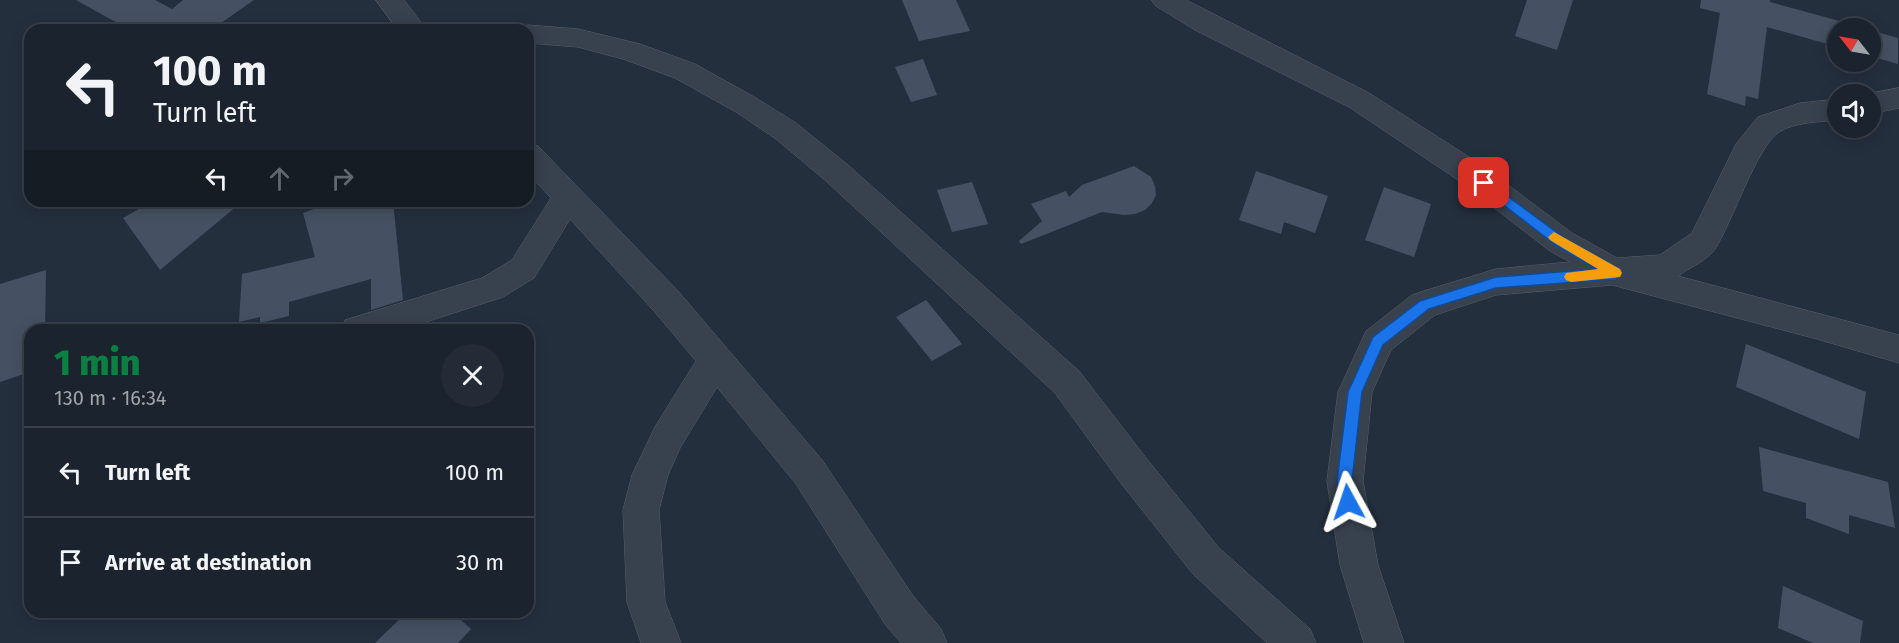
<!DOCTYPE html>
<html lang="en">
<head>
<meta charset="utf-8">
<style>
  body { margin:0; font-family:"Fira Sans",sans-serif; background:#242b36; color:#f1f3f6; height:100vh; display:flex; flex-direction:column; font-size:22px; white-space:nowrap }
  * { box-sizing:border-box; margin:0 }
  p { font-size:20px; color:#a0a4aa }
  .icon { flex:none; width:33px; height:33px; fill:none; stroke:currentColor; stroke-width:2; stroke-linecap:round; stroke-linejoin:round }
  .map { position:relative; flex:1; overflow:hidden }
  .drawer { position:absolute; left:24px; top:324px; width:510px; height:294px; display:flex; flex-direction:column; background:#1b232e; border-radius:18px; box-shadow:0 3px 15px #0003,0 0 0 2px #39404a }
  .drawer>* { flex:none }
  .hud { position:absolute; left:24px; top:24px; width:510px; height:183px; border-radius:18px; box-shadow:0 3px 15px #0003,0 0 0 2px #39404a; background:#1b232e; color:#f1f3f6; overflow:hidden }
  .needle { width:39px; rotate:301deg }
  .buttons { position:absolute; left:1827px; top:18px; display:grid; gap:12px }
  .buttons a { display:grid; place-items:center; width:54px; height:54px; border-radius:50%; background:#1b232e; box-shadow:0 3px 15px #0003,0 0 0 2px #39404a; font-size:30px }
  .pin { position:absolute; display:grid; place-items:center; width:51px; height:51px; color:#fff; margin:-26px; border-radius:12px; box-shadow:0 3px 9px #0006 }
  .me { position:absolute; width:66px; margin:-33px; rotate:355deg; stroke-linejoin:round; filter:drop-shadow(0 0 4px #0008) }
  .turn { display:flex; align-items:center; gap:21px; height:126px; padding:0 30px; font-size:27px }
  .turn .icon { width:78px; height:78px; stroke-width:2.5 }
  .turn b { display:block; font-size:42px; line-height:51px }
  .lanes { display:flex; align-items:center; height:57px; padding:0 30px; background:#0003; justify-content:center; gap:30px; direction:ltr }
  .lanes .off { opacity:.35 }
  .round { display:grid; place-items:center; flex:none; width:63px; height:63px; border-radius:32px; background:#242b36 }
  .headline { display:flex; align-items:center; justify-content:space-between; height:102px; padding:0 30px }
  h1 { font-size:36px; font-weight:800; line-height:45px; color:#0b8043 }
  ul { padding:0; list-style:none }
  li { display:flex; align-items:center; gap:18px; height:90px; padding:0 30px; border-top:2px solid #39404a }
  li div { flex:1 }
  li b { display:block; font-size:22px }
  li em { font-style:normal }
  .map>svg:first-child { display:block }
</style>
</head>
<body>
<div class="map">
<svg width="1899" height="643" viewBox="0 0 1899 643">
  <rect width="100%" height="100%" fill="#242f3e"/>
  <path fill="#455162" d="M76 0H155L172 9 183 0H254L211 30H130Z
    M902 0H956L970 31 919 41Z
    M1527 0H1573L1557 50 1515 36Z
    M1701 0H1770V2L1865 28H1838V47L1767 27 1758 99 1746 96 1745 106 1707 94 1720 13 1700 8Z
    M1870 30 1898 38V64L1870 56Z
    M923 59 937 95 911 102 895 67Z
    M1134 166 1151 177 1155 186 1156 195 1152 203 1145 210 1135 214 1124 215 1102 212 1021 244 1019 241 1042 221 1031 204 1066 191 1069 197 1082 185Z
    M1256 171 1328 196 1315 233 1284 222 1281 234 1239 220Z
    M972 182 988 224 952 232 937 190Z
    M1384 187 1431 204 1414 257 1365 240Z
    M153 201H243L160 270 123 218Z
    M336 201H393L403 300 371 310V279L289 302V316L260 323V317L239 322 242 274 315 257 303 213Z
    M46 270 45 330H30V372L0 382V284Z
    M926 300 962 344 932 361 896 317Z
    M1746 344 1866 392 1859 439 1736 387Z
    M1759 447 1888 482 1895 528 1849 515V534L1806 518V503L1763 491Z
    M1783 586 1863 621 1860 643H1813L1778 628Z
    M407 612H452L471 629 458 643H375Z"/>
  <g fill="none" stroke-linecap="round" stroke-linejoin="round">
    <defs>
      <path id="minor" d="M376 0H404L427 30H398Z
        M1152 0H1186L1369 93 1480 164 1572 233 1617 258 1660 255 1692 233 1736 144 1758 117 1800 103 1838 99V120C1819 122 1795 122 1779 132 1757 146 1732 223 1715 249 1708 260 1689 268 1678 276L1899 335V363L1817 339 1612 285 1496 295 1435 315 1391 350 1372 392 1363 481 1378 565 1404 643H1364L1340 565 1327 481 1338 392 1366 331 1412 295 1424 291 1496 269 1570 262 1550 251 1458 180 1349 107 1195 30 1156 6Z
        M528 25 578 29 640 44 695 64 756 98 796 123 848 165 1079 371 1146 458 1219 548 1310 629 1316 643H1267L1193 574 1120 482 1055 393 826 181 776 139 736 112 675 78 623 59 578 47 528 43V30H517Z
        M1899 88V108L1870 114V94H1867Z
        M528 143 538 146 678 291 822 460 913 596 941 629 947 643H901L885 624 796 484 717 387 680 448 668 475 659 510 665 602 681 643H641L627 602 623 510 632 475 655 427 696 361 654 311 570 219 534 278 503 297 401 330H340L345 320 482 278 512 260 551 198 528 173Z"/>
    </defs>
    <use href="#minor" stroke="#565f6c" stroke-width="1"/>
    <use href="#minor" fill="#38414e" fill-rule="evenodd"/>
  </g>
  <path fill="#1a73e8" stroke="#114b97" stroke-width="1.5" d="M1484 179 1566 239 1620 269 1622 273 1616 279 1496 288 1429 309 1383 345 1362 392 1352 481 1356 502 1354 507 1348 509 1343 507 1337 481 1348 392 1373 337 1420 301 1496 277 1597 269 1557 246 1480 187 1478 183Z"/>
  <path fill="#f59e0b" d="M1554 232 1620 269 1622 273 1620 277 1571 282 1566 280 1564 277 1566 273 1598 269 1550 240 1548 237Z"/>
</svg>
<div class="buttons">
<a><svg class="needle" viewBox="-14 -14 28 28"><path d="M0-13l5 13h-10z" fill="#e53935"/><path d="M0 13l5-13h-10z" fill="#a0a4aa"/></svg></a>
<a><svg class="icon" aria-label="sound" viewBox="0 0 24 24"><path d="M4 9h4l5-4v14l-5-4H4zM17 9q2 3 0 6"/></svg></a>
</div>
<div class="pin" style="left:1484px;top:183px;background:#d93025"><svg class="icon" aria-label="arrive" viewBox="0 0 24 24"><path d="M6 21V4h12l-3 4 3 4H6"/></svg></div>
<svg class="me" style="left:1348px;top:502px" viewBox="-20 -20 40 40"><path d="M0-17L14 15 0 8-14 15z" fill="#1a73e8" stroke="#fff" stroke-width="4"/></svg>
<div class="hud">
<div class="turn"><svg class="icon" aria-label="left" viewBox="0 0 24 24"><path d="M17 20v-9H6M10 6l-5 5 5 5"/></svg><div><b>100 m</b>Turn left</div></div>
<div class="lanes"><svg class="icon" aria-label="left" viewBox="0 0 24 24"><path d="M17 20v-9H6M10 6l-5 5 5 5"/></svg><svg class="icon off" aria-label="ahead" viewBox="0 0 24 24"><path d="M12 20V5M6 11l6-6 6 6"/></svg><svg class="icon off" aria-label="right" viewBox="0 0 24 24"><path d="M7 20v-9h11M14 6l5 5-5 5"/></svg></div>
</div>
<section class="drawer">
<div class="headline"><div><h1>1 min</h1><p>130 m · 16:34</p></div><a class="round"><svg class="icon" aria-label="close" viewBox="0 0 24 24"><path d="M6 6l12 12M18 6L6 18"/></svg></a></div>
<ul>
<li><svg class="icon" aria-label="left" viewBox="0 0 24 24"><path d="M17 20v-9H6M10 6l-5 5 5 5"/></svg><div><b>Turn left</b></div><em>100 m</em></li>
<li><svg class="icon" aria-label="arrive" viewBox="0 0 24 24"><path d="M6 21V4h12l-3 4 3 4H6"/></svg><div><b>Arrive at destination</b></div><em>30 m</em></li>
</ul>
</section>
</div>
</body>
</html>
